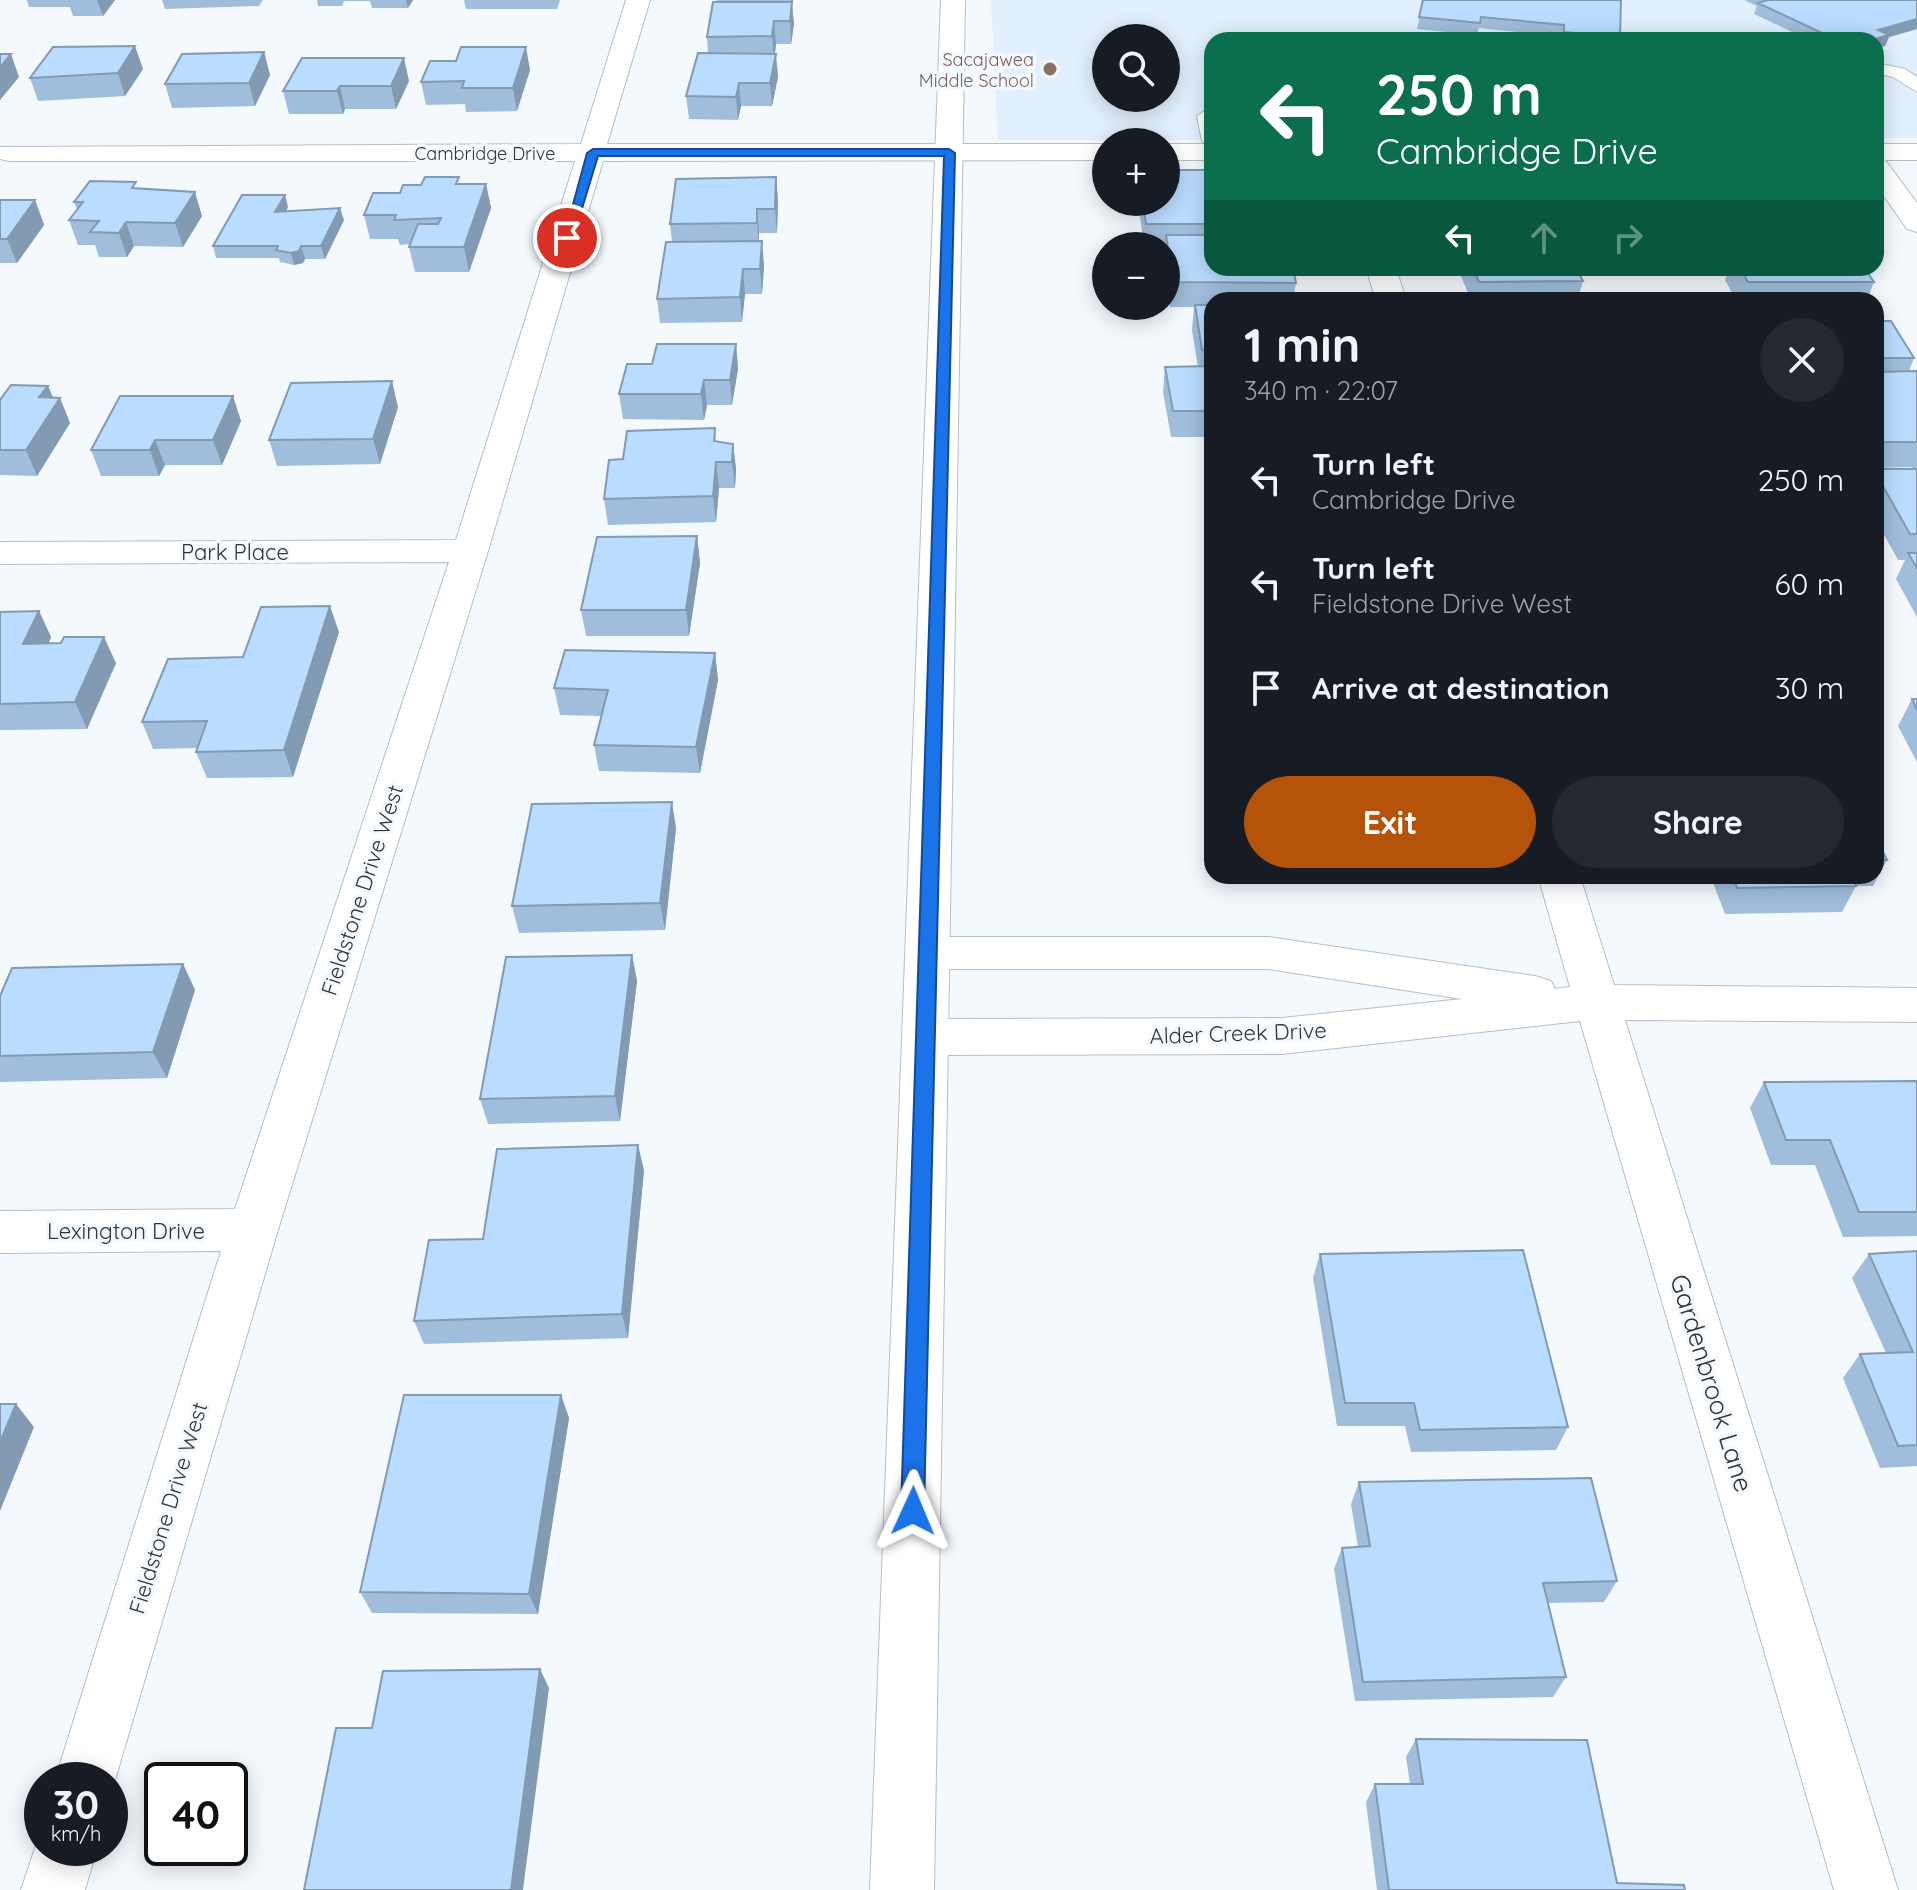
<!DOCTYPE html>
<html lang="en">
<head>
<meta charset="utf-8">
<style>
  body { margin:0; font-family:Quicksand,sans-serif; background:#242831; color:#f1f3f6; height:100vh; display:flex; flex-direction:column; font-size:30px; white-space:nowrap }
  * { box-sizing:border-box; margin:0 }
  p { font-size:26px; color:#9ea1a6 }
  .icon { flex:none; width:44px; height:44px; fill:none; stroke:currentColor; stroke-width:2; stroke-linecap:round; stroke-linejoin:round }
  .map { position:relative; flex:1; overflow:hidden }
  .sheet { position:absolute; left:1204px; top:292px; width:680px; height:592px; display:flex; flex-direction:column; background:#171b24; border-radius:24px; box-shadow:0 4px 20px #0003 }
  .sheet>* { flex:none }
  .guide { position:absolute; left:1204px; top:32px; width:680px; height:244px; border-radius:24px; box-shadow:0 4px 20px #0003; background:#0b6e4f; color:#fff; overflow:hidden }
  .buttons { position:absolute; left:1092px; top:24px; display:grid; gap:16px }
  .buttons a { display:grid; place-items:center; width:88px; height:88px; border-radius:50%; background:#171b24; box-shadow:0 4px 20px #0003; font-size:40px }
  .speed { position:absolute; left:24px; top:1762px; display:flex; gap:16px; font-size:40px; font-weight:700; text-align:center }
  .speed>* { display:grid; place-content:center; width:104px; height:104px; border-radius:50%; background:#171b24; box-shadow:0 4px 20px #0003; line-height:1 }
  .speed small { font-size:20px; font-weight:400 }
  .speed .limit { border:4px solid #111; border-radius:12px; background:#fff; color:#111 }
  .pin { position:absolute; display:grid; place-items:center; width:68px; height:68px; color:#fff; margin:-34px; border:4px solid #fff; border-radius:50%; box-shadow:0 2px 8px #0007 }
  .me { position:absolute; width:88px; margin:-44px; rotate:1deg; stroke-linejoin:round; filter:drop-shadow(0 0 6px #0008) }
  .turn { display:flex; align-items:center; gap:28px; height:168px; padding:0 40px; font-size:36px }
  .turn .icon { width:104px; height:104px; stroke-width:2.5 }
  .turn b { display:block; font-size:56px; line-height:68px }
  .lanes { display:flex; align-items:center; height:76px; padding:0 40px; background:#0003; justify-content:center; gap:40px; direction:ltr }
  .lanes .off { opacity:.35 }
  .round { display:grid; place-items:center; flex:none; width:84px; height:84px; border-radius:42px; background:#242831 }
  .head { display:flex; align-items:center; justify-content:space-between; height:136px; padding:0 40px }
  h1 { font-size:48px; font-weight:800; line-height:60px }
  .cta { display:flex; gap:16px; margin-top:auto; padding:16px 40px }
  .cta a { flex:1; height:92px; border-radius:48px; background:#b45309; color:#fff; font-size:32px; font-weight:800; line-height:92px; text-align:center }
  .cta a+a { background:#242831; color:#f1f3f6 }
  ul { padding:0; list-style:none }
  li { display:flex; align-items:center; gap:24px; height:104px; padding:0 40px }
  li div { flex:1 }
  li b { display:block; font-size:30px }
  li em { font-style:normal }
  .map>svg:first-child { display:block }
</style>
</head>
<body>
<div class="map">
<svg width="1917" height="1890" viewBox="0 0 1917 1890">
  <rect width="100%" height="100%" fill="#f4f9fe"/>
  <path fill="#e1effe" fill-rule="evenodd" d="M991 0H1917V138H1876V40H1212V140H998ZM1106 38H1166V98H1106Z"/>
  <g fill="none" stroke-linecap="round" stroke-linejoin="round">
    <defs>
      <path id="lane" d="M1876 63 1905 69 1917 77V92L1893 77 1876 73Z
        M1212 106V147L1202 141 1197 116Z"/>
      <path id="street" d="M626 0H650L607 144H1106V160L603 161 488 551 278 1230 110 1797V1780H55L221 1251 0 1253V1211L235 1209 449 562 0 564V542L456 540 575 161H9L0 159V147L581 144Z
        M1166 144H1212V160H1166Z
        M1876 144H1917V160H1885L1917 203V232L1907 229 1876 185Z
        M1366 268H1396L1406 300H1376Z
        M1538 876H1580L1614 985 1917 988V1022L1625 1020 1898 1890H1834L1580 1021 1282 1054 926 1055 910 1050 903 1037 910 1024 926 1019 1282 1018 1462 999 1269 969H928L912 965 906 953 912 941 928 937H1269L1535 976 1551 981 1555 989 1570 987Z
        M42 1827V1848H97L85 1890H21Z"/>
      <path id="secondary" d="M941 0H965L934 1890H870Z"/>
    </defs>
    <use href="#lane" stroke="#b6bec7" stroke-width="2"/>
    <use href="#street" stroke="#b6bec7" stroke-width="2"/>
    <use href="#secondary" stroke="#b6bec7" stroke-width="2"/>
    <use href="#lane" fill="#fff" fill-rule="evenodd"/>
    <use href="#street" fill="#fff" fill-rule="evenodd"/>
    <use href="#secondary" fill="#fff" fill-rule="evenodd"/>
  </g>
  <path fill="#a0bddb" d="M27 0H115L103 16H73L70 7H29Z
    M162 0H263L259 6 165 9Z
    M317 0H413L408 8H372L370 1H344L342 6H318Z
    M464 0H560L557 9H466Z
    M717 0H793L792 5 794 24 791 44H776L775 54 778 77 772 106H741L738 120 689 119 686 96 708 53 707 37Z
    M1423 0H1621L1620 37 1619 40H1561L1562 37 1479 28 1477 35 1417 29Z
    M1744 0H1917V29L1889 37 1885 46 1876 40H1809L1754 14 1757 6Z
    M264 52 270 75 255 106 172 108 165 84Z
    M143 69 125 96 38 101 30 78Z
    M530 70 517 111 466 112 465 104 426 105 421 82Z
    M409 81 396 109H345L343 114H289L283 91Z
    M1212 176V268L1296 283 1293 300H1212V455L1208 437H1171L1163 392 1165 367H1198L1192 330 1194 307H1170L1166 274V246H1144L1138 202H1166Z
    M776 177 778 201 777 233H759V241L764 266 762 294H745L742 322 660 323 657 299 672 242 670 224Z
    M461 184H486L491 208 469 272H415L409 247 411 244 400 245 398 239H370L364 215Z
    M139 189 202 216 183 247 134 246 127 257H99L95 245H78L69 220 77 209 74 202Z
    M0 200H35L44 225 17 263H0Z
    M288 207 286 212 344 220 325 259H305L303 263 294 265 280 262 279 258H216L213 246Z
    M1462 268H1576L1583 281 1579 295 1620 300H1471L1460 274Z
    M1729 268H1864L1874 282 1867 300H1736L1725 280Z
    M1876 321 1914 358 1909 371H1917V617L1896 579 1905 560H1898L1876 520V469H1911L1912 467 1876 468Z
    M736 344 738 369 732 405H707L704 420 623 419 619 394 652 364Z
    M60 398 70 423 37 476 0 475V400Z
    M398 407 380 464 277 466 269 440Z
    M241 421 222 465H165L159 476H101L91 450Z
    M715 428 716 441 733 444 736 469 735 488H719L716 522 608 525 604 499 623 459Z
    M697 536 700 563 689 636H586L581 610Z
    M39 611 51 637 49 643 116 663 87 729 0 730V612Z
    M339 632 293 777 207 778 196 752 198 748 153 749 142 722 243 657Z
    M1209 650H1212V724L1205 677Z
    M715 653 718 680 700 773 599 771 594 745 601 716 560 715 554 688Z
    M1912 699H1917V762L1898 726Z
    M676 828 665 930 519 933 512 906Z
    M1876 838 1887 860 1873 886H1856L1842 912 1725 914 1712 880 1688 881 1686 876H1876Z
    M632 955 637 981 620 1121 488 1124 480 1099Z
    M183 964 195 990 167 1078 0 1082V996Z
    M1917 1081V1236L1843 1237 1815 1165H1771L1750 1108 1764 1082Z
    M644 1170 628 1338 424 1344 414 1321 483 1239Z
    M1917 1251V1466L1880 1468 1843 1378 1860 1354 1886 1353 1852 1278 1869 1254Z
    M1320 1254 1568 1427 1556 1450 1411 1452 1405 1426H1337L1313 1278Z
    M561 1395 569 1418 538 1614 372 1613 360 1592Z
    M1359 1482 1617 1581 1604 1602 1548 1603 1566 1677 1553 1697 1355 1701 1334 1569 1342 1548 1358 1547 1351 1504Z
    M1416 1739 1617 1883 1685 1890H1377L1366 1802 1375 1784H1410L1406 1757Z"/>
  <path fill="#829ab2" d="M97 0H115L103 16Z
    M406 0H413L408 8Z
    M791 0H793L792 5 794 24 791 44 790 21Z
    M1917 19V29L1889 37 1885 46 1876 49V40H1871L1878 30Z
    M774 21 776 44 774 59 772 36Z
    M135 46 143 69 125 96 118 73Z
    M526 47 530 70 517 111 513 88Z
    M264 52 270 75 255 106 249 83Z
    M11 54 19 77 0 100V67Z
    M776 54 778 77 772 106 770 83Z
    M404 58 409 81 396 109 391 86Z
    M739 83 741 106 738 120 736 97Z
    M340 86 345 109 343 114 337 91Z
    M776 177 778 201 777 233 775 209Z
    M486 184 491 208 469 272 464 247Z
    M195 192 202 216 183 247 175 223Z
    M285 195 288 207 279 225 275 212Z
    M35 200 44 225 17 263 7 239Z
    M340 208 344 220 325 259 321 246Z
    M757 209 759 233V247L757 223Z
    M126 222 134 246 127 257 119 233Z
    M762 241 764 266 762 294 760 269Z
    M301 246 305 259 303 263 294 265 291 253Z
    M743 269 745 294 742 322 740 297Z
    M736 344 738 369 732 405 730 380Z
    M704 380 707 405 704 420 701 394Z
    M392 381 398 407 380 464 373 439Z
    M48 386 56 404 60 398 70 423 37 476 26 450 39 397Z
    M233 396 241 421 222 465 213 440Z
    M155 440 165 465 159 476 150 450Z
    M733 444 736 469 735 488 732 462Z
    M716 462 719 488 716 522 713 496Z
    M697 536 700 563 689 636 686 610Z
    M330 606 339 632 293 777 284 750Z
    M39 611 51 637 36 670 23 644Z
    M104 637 116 663 87 729 75 702Z
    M715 653 718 680 700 773 696 747Z
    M672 802 676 828 665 930 660 903Z
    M632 955 637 981 620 1121 615 1096Z
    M183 964 195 990 167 1078 153 1052Z
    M638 1145 644 1170 628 1338 622 1314Z
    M561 1395 569 1418 538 1614 529 1594Z
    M16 1404 34 1427 0 1511V1442Z
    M540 1669 549 1688 523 1890H511Z"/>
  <path fill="#badcff" stroke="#829ab2" stroke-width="2" d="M1423 0H1621L1620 37 1564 32V25L1481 17 1480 23 1419 17Z
    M1768 0H1917V19L1878 30 1889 35 1871 40H1837L1758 3Z
    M713 2H792L790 21H774L772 36 707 37Z
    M135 46 118 73 30 78 53 47Z
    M461 47H526L513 88H462L464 81 421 82 430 61H456Z
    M264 52 249 83 165 84 182 54Z
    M698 53 776 54 770 83H739L736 97 686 96Z
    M0 54H11L0 67Z
    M302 58H404L391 86H340L337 91H283Z
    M1166 170H1211L1212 224H1146L1143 202H1166Z
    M425 177H459L456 184H486L464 247H409L418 224H438L441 218 394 220 396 215H364L373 193H400L403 185H421Z
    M776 177 775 209H757V223L670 224 676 179Z
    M90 181 136 182 132 188 195 192 175 223 126 222 119 233 90 232 99 221 69 220 83 202H74Z
    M242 195H285L275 212 340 208 321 246H301L299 251 291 253 276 250 278 246H213Z
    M0 200H35L7 239H0Z
    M1166 235H1212V268H1293L1296 283 1173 282Z
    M762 241 760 269H743L740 297 657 299 666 242Z
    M1473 268H1576L1583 281 1479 282Z
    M1740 268H1864L1874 282H1748Z
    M1618 295 1620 300H1558L1556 296Z
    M1195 305H1212V350H1202Z
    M1876 321H1891L1914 358H1876Z
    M657 344H736L730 380H704L701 394H619L627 364H652Z
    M1212 366V414L1211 411H1173L1165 367Z
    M1917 371V442H1876V372Z
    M392 381 373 439 269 440 291 383Z
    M11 385 48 386 39 397 60 398 26 450H0V400Z
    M120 396H233L213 440H155L150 450H91Z
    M715 428 714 441 733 444 732 462H716L713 496 604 499 609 460 623 459 627 431Z
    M1876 469H1917V534H1910L1876 474Z
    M697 536 686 610H581L597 537Z
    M1908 553H1917V568Z
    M330 606 284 750 196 752 207 721 142 722 168 659 243 657 261 607Z
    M39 611 23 644 61 643 64 637H104L75 702 0 704V612Z
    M565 650 715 653 696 747 594 745 608 690 554 688Z
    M1209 650H1212V673Z
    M1912 699H1917V710Z
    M672 802 660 903 512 906 532 804Z
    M1876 838 1887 860H1876Z
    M1733 876H1851L1856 886 1737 888Z
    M632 955 615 1096 480 1099 506 957Z
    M183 964 153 1052 0 1056V996L12 968Z
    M1917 1081V1212H1859L1830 1140H1786L1764 1082Z
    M638 1145 622 1314 414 1321 429 1240 483 1239 497 1149Z
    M1523 1250 1568 1427 1420 1430 1414 1403H1345L1320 1254Z
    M1917 1251V1445L1898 1446 1860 1354 1913 1352 1869 1254Z
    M404 1395H561L529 1594 360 1592Z
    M0 1404H16L0 1442Z
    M1591 1478 1617 1581 1543 1583 1566 1677 1363 1682 1342 1548 1370 1546 1359 1482Z
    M540 1669 511 1890H304L336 1728H372L383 1671Z
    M1416 1739 1587 1740 1617 1883 1684 1885 1685 1890H1389L1375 1784H1423Z"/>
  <path fill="#1a73e8" stroke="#114b97" stroke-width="2" d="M593 149H949L955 153 924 1511 921 1519 913 1522 905 1519 901 1511 944 156H598L573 238 563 241 587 153Z"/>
  <circle fill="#8d6e63" stroke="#f4f9fe" stroke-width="3" cx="1050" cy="69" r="8"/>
  <g text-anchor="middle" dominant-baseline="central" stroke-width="7" stroke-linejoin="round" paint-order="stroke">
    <g font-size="18" fill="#785e54" stroke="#f4f9fe" text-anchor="end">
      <text x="1034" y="59">Sacajawea<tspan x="1034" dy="21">Middle School</tspan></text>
    </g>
    <g font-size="18" fill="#313437" stroke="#f4f9fe">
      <text x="485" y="153">Cambridge Drive</text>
    </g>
    <g font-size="22" fill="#313437" stroke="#f4f9fe">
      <text x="235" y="552">Park Place</text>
      <text transform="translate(362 890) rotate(-72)">Fieldstone Drive West</text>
      <text transform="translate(1238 1033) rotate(-2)">Alder Creek Drive</text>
      <text x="126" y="1231">Lexington Drive</text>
      <text transform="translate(168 1508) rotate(-73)">Fieldstone Drive West</text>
    </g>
    <g font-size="26" fill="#313437" stroke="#f4f9fe">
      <text transform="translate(1712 1383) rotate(73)">Gardenbrook Lane</text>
    </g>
  </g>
</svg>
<div class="buttons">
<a><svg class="icon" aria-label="search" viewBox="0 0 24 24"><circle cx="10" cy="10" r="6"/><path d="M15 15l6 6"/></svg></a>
<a>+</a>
<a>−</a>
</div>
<div class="speed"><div>30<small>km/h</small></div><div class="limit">40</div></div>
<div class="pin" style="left:567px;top:238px;background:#d93025"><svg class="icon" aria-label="arrive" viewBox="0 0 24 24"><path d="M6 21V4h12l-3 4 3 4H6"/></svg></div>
<svg class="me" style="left:913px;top:1511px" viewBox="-20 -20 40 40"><path d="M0-17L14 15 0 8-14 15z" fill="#1a73e8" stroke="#fff" stroke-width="4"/></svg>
<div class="guide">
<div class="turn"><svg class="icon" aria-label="left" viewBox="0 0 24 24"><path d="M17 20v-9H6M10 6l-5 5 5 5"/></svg><div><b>250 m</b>Cambridge Drive</div></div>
<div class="lanes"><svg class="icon" aria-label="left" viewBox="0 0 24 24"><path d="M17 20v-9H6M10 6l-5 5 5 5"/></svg><svg class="icon off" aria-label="ahead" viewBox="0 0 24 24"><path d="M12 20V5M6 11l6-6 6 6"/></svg><svg class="icon off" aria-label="right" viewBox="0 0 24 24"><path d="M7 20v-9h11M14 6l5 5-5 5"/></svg></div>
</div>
<section class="sheet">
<div class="head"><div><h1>1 min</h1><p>340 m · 22:07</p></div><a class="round"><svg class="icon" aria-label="close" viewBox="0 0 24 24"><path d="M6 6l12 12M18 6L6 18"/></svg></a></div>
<ul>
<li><svg class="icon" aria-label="left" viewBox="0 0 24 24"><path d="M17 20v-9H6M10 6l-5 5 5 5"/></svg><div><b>Turn left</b><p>Cambridge Drive</p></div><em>250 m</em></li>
<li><svg class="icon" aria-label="left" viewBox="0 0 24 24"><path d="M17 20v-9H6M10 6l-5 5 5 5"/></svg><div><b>Turn left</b><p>Fieldstone Drive West</p></div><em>60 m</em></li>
<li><svg class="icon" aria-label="arrive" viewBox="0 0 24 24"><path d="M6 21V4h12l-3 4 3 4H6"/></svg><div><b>Arrive at destination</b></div><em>30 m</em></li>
</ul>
<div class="cta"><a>Exit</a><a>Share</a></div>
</section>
</div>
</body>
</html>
